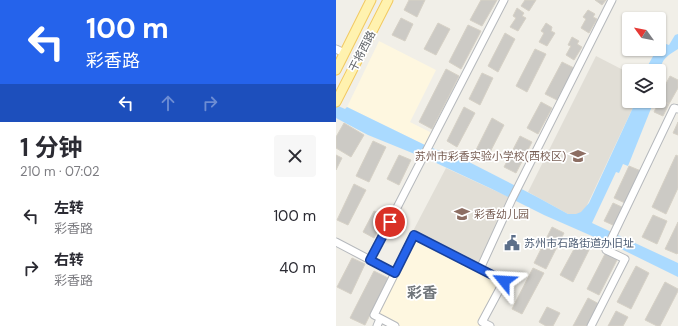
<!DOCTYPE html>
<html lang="zh">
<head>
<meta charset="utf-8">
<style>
  body { margin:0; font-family:"DM Sans","Noto Sans SC",sans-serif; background:#f7f7f7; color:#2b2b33; height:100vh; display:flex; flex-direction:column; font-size:15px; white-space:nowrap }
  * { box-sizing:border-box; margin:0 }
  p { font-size:13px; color:#7c7c81 }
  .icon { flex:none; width:22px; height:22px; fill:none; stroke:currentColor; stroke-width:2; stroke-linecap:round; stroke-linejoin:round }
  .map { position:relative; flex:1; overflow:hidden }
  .panel { display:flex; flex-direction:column; background:#fff; width:336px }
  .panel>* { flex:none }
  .banner { background:#2563eb; color:#fff; overflow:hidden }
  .needle { width:26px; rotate:303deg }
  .fabs { position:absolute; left:286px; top:12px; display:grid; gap:8px }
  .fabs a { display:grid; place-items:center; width:44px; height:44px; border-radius:4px; background:#fff; box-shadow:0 1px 3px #0004; font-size:20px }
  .pin { position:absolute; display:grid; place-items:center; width:34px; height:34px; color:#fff; margin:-17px; border:2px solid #fff; border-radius:50%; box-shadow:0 1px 4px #0007 }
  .me { position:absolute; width:44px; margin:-22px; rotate:297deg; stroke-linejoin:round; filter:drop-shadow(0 0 3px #0008) }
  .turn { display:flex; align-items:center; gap:14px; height:84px; padding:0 20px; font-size:18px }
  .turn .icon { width:52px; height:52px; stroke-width:2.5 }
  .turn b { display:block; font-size:28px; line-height:34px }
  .lanes { display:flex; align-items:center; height:38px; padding:0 20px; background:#0003; justify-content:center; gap:20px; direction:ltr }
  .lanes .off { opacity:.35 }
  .round { display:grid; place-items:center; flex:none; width:42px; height:42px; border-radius:4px; background:#f7f7f7 }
  .summary { display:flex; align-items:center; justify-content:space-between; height:68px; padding:0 20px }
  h1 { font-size:24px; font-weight:700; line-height:30px }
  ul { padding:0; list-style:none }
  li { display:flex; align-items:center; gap:12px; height:52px; padding:0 20px }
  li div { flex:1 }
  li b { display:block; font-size:15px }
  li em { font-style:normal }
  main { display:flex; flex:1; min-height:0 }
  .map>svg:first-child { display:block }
</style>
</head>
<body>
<main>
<section class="panel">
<div class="banner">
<div class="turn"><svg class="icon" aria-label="left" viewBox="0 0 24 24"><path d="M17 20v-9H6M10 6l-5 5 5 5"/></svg><div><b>100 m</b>彩香路</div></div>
<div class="lanes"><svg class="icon" aria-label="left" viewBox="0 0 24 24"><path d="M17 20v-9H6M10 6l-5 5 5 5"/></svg><svg class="icon off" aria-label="ahead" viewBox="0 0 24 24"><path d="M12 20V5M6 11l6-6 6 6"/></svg><svg class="icon off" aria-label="right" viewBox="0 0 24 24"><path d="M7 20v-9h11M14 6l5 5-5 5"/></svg></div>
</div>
<div class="summary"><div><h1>1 分钟</h1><p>210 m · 07:02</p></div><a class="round"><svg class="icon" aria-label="close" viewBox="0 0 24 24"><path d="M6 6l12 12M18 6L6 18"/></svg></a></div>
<ul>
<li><svg class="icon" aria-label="left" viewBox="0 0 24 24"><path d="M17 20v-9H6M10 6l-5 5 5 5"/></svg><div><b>左转</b><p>彩香路</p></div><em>100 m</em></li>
<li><svg class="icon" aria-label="right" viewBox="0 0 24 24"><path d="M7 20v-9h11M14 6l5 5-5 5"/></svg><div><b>右转</b><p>彩香路</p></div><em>40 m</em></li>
</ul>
</section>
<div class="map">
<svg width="342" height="326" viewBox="0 0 342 326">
  <rect width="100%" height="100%" fill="#f1efe8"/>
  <path fill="#fef7e0" d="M43 41 100 70 74 122 98 134 91 146 11 107Z
    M77 231 172 279 148 326H53L34 316Z"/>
  <path fill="#e1ded6" d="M260 56 293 73V101H300L245 218 232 214 192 192Z
    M110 168 175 198 142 264 77 231Z"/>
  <path fill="#aadaff" d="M342 34V49C317 64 329 66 323 88V71H314L315 69 311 67 321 49H323V45L325 46 327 43 333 45 339 35Z
    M300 101H318L292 166 287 164 283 173 280 172 256 223 342 263V277L281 247 208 215 156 189 96 161 32 135 0 118V105L9 109 11 107 91 146 133 162 201 197 232 214H240L245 212 253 203Z"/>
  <path fill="#cccac5" stroke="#d6d1c6" d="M73 0H89L81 17 68 10Z
    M145 0H161L146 26 134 20Z
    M189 0H200L193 11 185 6Z
    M259 0H270L266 5Z
    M181 8 188 13 186 16 190 18 182 31 174 27 180 18 177 16Z
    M252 10 259 14 257 17 261 19 253 33 245 28 250 19 247 17Z
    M65 18 77 24 69 41 56 35Z
    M102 23 114 29 100 55 88 49Z
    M210 23 216 27 215 31 219 33 211 46 203 42 208 33 205 31Z
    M132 25 145 31 125 69 113 62Z
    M169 33 179 39 162 72 152 66Z
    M236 37 243 41 241 44 246 47 238 60 230 55 235 46 232 45Z
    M199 49 210 54 191 92 180 86Z
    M226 62 238 68 221 100 209 94Z
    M110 69 123 76 96 129 83 122Z
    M146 73 157 78 144 105 133 99Z
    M334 76 342 80V88L333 104 323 99V97Z
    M324 100 333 104 327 116 318 112Z
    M205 102 216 108 202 134 191 128Z
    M128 107 139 113 121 147 111 141Z
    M156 118 168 125 151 158 139 152Z
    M342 122V135L337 133Z
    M8 123 28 135 15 157 0 148V137Z
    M184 136 196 142 180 173 168 167Z
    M37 141 50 147 33 182 20 176Z
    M0 155 6 158 0 170Z
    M63 155 75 160 63 185 51 179Z
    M340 155 342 156V188L330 214 316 207Z
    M293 166 305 171 289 203 278 198Z
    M18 184 30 190 12 225 1 220Z
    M277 203 288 208 279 226 268 221Z
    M38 211 49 216 38 238 27 232Z
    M317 215 331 221 321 244 306 237Z
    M342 222V253L341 254 329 249Z
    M216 227 228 233 210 269 198 263Z
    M244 238 256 244 237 282 224 275Z
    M270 252 282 258 263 295 251 289Z
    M16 258 29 264 15 294 1 287Z
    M300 266 313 273 295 309 281 302Z
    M197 268 208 273 186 314 176 309Z
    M38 271 52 278 29 325 14 318Z
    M329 282 342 289V291L324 326H321L309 320Z
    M252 298 263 304 252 326H237Z
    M211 307 224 313 217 326H210L203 322Z
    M280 311 292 317 287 326H272Z"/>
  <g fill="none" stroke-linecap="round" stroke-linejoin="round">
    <defs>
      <path id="minor" d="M0 49 8 53
        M0 242 59 273 78 235 168 281 146 322 154 326
        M34 260 168 0
        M144 269 176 199 276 0
        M59 273 38 315 59 326
        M41 326 44 319
        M255 326 289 259 270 250 338 108 342 109"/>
      <path id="major" d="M0 70 35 0
        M0 102 52 0"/>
    </defs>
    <use href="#minor" stroke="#b5b8bc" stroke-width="9"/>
    <use href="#major" stroke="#f2c960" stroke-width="11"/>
    <use href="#minor" stroke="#fff" stroke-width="7"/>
    <use href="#major" stroke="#fff2af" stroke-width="9"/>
  </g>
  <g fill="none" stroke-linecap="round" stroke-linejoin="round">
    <defs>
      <path id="route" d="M54 222 34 260 59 273 78 235 168 281"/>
    </defs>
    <use href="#route" stroke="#184099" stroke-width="10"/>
    <use href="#route" stroke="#2563eb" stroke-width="7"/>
  </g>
  <defs>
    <symbol id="school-bare" viewBox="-9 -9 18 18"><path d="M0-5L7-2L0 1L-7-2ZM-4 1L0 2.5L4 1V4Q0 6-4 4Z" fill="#8d6e63" stroke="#fff" stroke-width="2.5" paint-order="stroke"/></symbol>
    <symbol id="civic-bare" viewBox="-9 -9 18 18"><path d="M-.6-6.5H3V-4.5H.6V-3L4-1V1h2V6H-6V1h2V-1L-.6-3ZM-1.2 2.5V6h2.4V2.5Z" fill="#5c6f8a" stroke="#fff" stroke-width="2.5" paint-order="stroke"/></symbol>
  </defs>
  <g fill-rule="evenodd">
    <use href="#school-bare" x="231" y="145" width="22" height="22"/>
    <use href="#school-bare" x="115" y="203" width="22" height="22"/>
    <use href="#civic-bare" x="165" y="232" width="22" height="22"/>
  </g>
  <g text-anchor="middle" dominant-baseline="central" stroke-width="3.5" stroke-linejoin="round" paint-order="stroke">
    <g font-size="11" fill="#5f6368" stroke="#fff">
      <text transform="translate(26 51) rotate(-63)">干将西路</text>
    </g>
    <g font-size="11" fill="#785e54" stroke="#fff" text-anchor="end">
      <text x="230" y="156">苏州市彩香实验小学校(西校区)</text>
      <text x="138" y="214" text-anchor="start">彩香幼儿园</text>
    </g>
    <g font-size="11" fill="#4e5e75" stroke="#fff" text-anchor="start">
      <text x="188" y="243">苏州市石路街道办旧址</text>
    </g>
    <g font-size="15" font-weight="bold" fill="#70757a" stroke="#fff">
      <text x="86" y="293">彩香</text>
    </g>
  </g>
</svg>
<div class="fabs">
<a><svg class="needle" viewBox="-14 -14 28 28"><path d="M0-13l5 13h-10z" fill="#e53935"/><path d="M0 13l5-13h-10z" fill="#7c7c81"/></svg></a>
<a><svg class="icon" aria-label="layers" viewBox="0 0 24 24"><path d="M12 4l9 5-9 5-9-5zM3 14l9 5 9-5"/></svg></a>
</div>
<div class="pin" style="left:54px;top:222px;background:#d93025"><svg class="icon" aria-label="arrive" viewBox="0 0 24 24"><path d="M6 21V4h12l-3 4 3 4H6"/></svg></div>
<svg class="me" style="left:168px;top:281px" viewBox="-20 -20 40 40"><path d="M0-17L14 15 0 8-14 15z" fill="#2563eb" stroke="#fff" stroke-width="4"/></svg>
</div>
</main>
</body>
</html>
